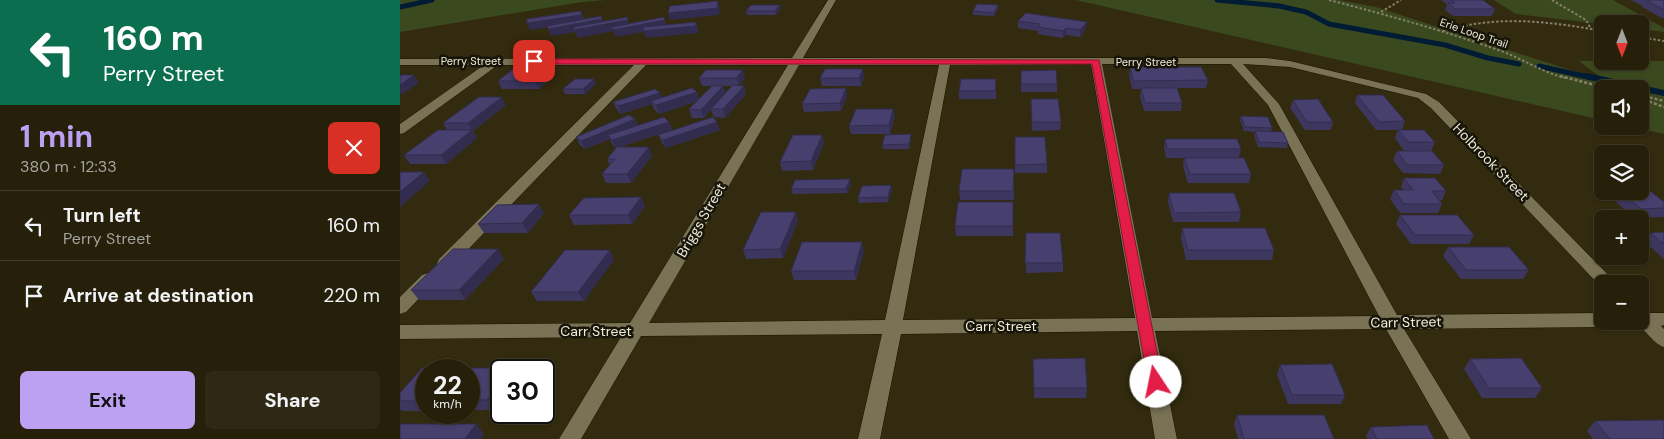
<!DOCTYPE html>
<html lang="en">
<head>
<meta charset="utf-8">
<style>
  body { margin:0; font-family:"DM Sans",sans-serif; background:#2e2814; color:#f1f3f6; height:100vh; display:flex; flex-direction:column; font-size:19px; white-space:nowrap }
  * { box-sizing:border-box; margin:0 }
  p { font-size:16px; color:#a4a39d }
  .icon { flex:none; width:28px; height:28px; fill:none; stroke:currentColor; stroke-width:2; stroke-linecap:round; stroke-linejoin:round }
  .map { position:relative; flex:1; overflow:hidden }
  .details { display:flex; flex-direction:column; background:#26200b; width:400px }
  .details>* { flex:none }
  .guide { background:#0b6e4f; color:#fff; overflow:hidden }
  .needle { width:32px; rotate:180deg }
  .tools { position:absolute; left:1194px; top:15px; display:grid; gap:10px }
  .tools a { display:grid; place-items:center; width:55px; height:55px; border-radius:8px; background:#26200b; box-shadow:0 1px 4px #0004,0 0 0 1px #423e2c; font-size:25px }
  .speed { position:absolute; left:15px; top:359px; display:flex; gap:10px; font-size:25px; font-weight:700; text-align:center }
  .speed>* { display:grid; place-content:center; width:65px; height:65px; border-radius:50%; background:#26200b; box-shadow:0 1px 4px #0004,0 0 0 1px #423e2c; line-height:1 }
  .speed small { font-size:12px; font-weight:400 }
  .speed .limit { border:2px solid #111; border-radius:8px; background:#fff; color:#111 }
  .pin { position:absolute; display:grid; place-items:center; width:42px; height:42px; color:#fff; margin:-21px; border-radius:10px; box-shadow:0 2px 8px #0006 }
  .me { position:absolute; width:55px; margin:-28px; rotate:349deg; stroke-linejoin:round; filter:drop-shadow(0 0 4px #0008) }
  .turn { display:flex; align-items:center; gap:18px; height:105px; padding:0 20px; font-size:22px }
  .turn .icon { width:65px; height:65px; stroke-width:2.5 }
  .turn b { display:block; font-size:35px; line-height:42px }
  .round { display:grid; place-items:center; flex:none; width:52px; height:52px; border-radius:8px; background:#2e2814 }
  .summary { display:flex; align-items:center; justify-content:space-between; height:85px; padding:0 20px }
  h1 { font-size:30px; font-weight:700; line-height:38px; color:#bca0f2 }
  .button { display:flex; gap:10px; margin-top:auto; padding:10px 20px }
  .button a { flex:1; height:58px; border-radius:8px; background:#bca0f2; color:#111; font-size:20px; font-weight:700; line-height:58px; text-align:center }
  .button a+a { background:#2e2814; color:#f1f3f6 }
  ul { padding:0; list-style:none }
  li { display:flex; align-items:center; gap:15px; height:70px; padding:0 20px; border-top:1px solid #423e2c }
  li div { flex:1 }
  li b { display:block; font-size:19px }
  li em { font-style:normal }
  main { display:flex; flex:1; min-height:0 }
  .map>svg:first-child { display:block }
</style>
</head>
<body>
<main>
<section class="details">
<div class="guide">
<div class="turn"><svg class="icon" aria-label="left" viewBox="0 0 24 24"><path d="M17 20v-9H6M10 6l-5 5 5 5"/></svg><div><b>160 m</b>Perry Street</div></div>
</div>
<div class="summary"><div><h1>1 min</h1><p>380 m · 12:33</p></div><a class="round" style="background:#d93025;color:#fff"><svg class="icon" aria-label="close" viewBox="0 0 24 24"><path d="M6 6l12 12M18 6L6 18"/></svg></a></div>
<ul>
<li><svg class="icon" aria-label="left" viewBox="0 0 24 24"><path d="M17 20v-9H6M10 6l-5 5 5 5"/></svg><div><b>Turn left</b><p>Perry Street</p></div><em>160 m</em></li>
<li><svg class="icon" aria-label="arrive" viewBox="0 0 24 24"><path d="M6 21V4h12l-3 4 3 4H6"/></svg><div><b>Arrive at destination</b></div><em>220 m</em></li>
</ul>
<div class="button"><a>Exit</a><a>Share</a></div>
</section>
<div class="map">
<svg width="1264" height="439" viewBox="0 0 1264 439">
  <rect width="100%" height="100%" fill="#322b0f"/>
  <path fill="#3b491f" d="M0 0H206L182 2 0 32Z
    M676 0H939L976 7 1207 82 1179 61H1264V134L1229 126H1240V89H1202V120Z
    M1094 0H1213L1264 28V32L1240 29V24H1202L1116 14Z"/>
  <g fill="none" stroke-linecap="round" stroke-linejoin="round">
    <path stroke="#001b34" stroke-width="5" d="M817 0 879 6 906 12 929 24 1045 45 1088 58 1119 64
      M0 7 32 0
      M1139 66 1192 78"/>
    <path stroke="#001b34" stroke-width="6" d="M1186 76 1264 93"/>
    <defs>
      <path id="minor" d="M428 0H436L403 58H866L890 61 1026 94 1039 102 1217 284H1202V288L1031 108 1018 98 890 67 843 64 879 104 997 315 1202 313V321H1210L1208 325 1202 327 1004 329 1071 439H1049L986 329 755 331 777 439H755L737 331 501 334 480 439H458L482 334 241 336 181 439H159L221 337 0 339V325L230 323 388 65H246L51 267 45 268 39 267 37 263 39 259 234 65H98L4 133 0 134V124L84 65H0V59L392 58ZM691 64 735 318 503 320 550 65ZM702 64H831L868 105 979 316 752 318ZM399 65H539L485 320 249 323Z
        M28 273 34 275 36 279 34 283 6 312 0 314V297L22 275Z
        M1240 309 1249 313H1264V325L1261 326 1264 329V347C1251 343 1247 328 1234 325L1232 321H1240Z"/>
    </defs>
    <use href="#minor" stroke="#1a1300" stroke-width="1"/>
    <path stroke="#868069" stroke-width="2" stroke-dasharray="2.5 2" stroke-linecap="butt" d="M929 0C987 15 1045 31 1101 51 1123 59 1142 72 1165 78
      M1152 0 1186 20 1191 29
      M981 12 1001 0
      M1043 31C1097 15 1148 21 1202 31
      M1240 37 1264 41"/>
    <path stroke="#868069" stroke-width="2.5" stroke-dasharray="3 2" stroke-linecap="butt" d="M1160 76 1210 89
      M1240 95 1264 101
      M1240 98 1264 107"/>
    <use href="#minor" fill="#797254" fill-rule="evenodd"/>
  </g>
  <path fill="#3d375f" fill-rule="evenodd" d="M1041 0H1084V1L1095 9 1092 16H1053L1045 10 1047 4Z
    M1231 0H1264V18H1262L1242 7 1243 6Z
    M598 5V9L594 16 573 15V11Z
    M381 8 376 15H347L346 11Z
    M618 21 686 29 680 37 666 35 663 38 638 34V31L618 28Z
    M730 67 808 80 806 88H777L782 103 781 111H744L740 96 741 89H732L729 75Z
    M621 71 657 84V92H621Z
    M153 77 139 89H102L98 81Z
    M464 77 461 86H422L420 78Z
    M299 78H345L339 86H344L346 94 325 118 314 117 311 110 304 118H292L289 109 298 101 259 114 254 109 252 104 221 114 217 110 213 102 260 93 261 98 297 92 299 99 312 86H302ZM321 86H332L325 93 323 86Z
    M196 84 185 94H165L163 89Z
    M596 87V99H559V91Z
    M446 88 447 96 441 111 404 112 402 104Z
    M957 95 1005 121 1002 130 1035 142 1031 151H1004L995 138 998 130H976L955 103Z
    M631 99 661 122 660 130 632 131Z
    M893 100 933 122 931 130H905L890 108Z
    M106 105 73 131 77 138 46 164H10L4 155 47 130 43 123Z
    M841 116 872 128 871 131 888 143 887 148 858 147 854 135 855 132 844 131 840 120Z
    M495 117 490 134H451L449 126Z
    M235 119 238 126 269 122 272 130 219 147 252 156 231 183H206L202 174 210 165 207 159 216 148 212 144 210 139 185 149 180 145 176 137Z
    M320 130 266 148 262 143 258 135Z
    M422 135 424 143 413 170 382 171 380 162Z
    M615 137 647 164V173H615Z
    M511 139 509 149H483L482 145Z
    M765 139 841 149 839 157 851 174 849 183H788L783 166 784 158H766L764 148Z
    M997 151 1044 165 1040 174 1003 173 993 160Z
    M1202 177V190L1197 186Z
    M614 178V200H560L559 191Z
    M1004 178 1046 191 1042 200H1040L1042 204 1038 213H1000L990 199 994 190H1003L1001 187Z
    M451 184 447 193 393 194 391 189Z
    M491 185 492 190 488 202 459 203 458 198Z
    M1204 191H1240L1264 202V217L1234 218Z
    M769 193 841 212 839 222H773L768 202Z
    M241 197 245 206 232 224 174 225 169 215Z
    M613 202V236H556L555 226Z
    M144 213 128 233H84L78 224Z
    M1000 215 1074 235 1069 244H1011L996 224Z
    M398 221 383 258 346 259 343 250Z
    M782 228 874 250 872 260H786L781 238Z
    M1264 232V259L1245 242 1251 233Z
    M626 233 663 263V272L626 273Z
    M1048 247 1129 270 1123 279H1061L1043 256Z
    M98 249 104 259 65 300H19L11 290Z
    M210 250 214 260 184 301H137L131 292Z
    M464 251 456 280H394L391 271Z
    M633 359 687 388 686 398H634Z
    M1070 359 1142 388 1135 398H1082L1064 369Z
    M880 365 945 395 941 404H888L877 375Z
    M22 368H112L114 370H101V402L95 410H69V370H26V411H2L0 409V393Z
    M837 415 934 439H838L834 425Z
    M1195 421 1264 439H1193L1187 431Z
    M971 427 1034 439H967L966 436Z"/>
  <path fill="#322d4e" d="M318 1 320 8 319 15 270 20 268 13Z
    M380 5 381 8 376 15 375 11Z
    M598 5V9L594 16V13Z
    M181 11 184 19V22L130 30 127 23Z
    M202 19 204 25 228 20 230 27 265 20 268 28 296 22 298 29V33L246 38 243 32 216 37 213 31 178 38 175 32 151 36 148 29Z
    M687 22 686 29 680 37V30Z
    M666 28V35L663 38V31Z
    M150 69 153 77 139 89 135 81Z
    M463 69 464 77 461 86 459 78Z
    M343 70 345 78 339 86 336 78Z
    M14 75 19 83 1 95 0 85Z
    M194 79 196 84 185 94 183 89Z
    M323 86 326 94 311 109V110L304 118 301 110Z
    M344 86 346 94 325 118 323 109Z
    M446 88 447 96 441 111 440 103Z
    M297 92 299 100 259 114 256 105Z
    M260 93 263 101H251L252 104 221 114 218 106Z
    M102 97 106 105 73 131 77 138 46 164 41 155 72 130 68 123Z
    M493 109 495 117 490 134 489 125Z
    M235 119 238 127 208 135 210 139 185 149 181 141Z
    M269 122 272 130 216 148 212 140Z
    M317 122 320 130 266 148 263 140Z
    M511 134V139L509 149V144Z
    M422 135 424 143 413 170 411 161Z
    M249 147 252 156 231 183 227 174Z
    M24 172 30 181 0 207V192Z
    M450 179 451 184 447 193 446 189Z
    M491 185 492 190 488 202V197Z
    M241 197 245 206 232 224 228 215Z
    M139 204 144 213 128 233 122 223Z
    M396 212 398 221 383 258 380 249Z
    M462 242 464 251 456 280 454 271Z
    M98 249 104 259 65 300 59 290Z
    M210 250 214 260 184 301 178 292Z
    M101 382V402L95 410 87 400Z
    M76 424 84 434 81 439H65Z"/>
  <path fill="#47406f" stroke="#322d4e" d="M1051 0H1083L1095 9H1055L1048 3H1055Z
    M1246 0H1264V10Z
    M318 1 317 8 268 13 270 6Z
    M577 4 598 5 594 13 573 11Z
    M351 5H380L375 11H346Z
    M181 11V15L127 23V19Z
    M626 13 687 22 680 30 666 28 663 31 638 27 640 24 618 21Z
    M201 16 202 19 148 29 147 26Z
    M227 17 228 20 174 30V27Z
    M264 17 265 20 213 30 212 27Z
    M296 22 295 26 243 31 244 27Z
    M730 67H801L808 80 733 81Z
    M113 69H150L135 81H98Z
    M425 69H463L459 78H420Z
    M306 70H343L336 78H299Z
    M656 70 657 84H621V71Z
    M0 75H14L0 85Z
    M175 79H194L183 89H163Z
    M561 79H596L595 91H559Z
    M333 85 344 86 323 109H311Z
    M312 86H323L301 110 289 109Z
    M292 88 297 92 256 105 251 101Z
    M446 88 440 103 402 104 410 89Z
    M741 88H777L782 103H745Z
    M255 89 260 93 218 106 213 102Z
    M957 95H983L1005 121 979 122Z
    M79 97H102L68 123H43Z
    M631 99H658L661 122H632Z
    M918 99 933 122H907L893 100Z
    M456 109H493L489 125 449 126Z
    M229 115 235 119 181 141 176 137Z
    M841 116 868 117 872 128 845 127Z
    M264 117 269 122 212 140 208 135Z
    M313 117 317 122 263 140 258 135Z
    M38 130H72L41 155H4Z
    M998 130H1024L1035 142H1008Z
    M855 131 883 132 888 143 859 142Z
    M511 134 509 144 482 145 485 135Z
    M393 135H422L411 161 380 162Z
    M615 137H645L647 164 615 165Z
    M765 139H837L841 149H767Z
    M217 147H249L227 174H202L215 159H207Z
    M997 151H1032L1044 165H1007Z
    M784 158H844L851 174H790Z
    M562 169H614L613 191H559Z
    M0 172H24L0 192Z
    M1004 178H1035L1046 191H1032L1042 204H1004L994 190H1013Z
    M450 179 446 189H391L395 180Z
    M1240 183 1264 202V208L1241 209 1220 191H1240Z
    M491 185 488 197 458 198 462 186Z
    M769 193H834L841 212 774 213Z
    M241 197 228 215H169L184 198Z
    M558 202H613V226H555Z
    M139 204 122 223 78 224 97 205Z
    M361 212H396L380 249 343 250Z
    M1000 215H1057L1074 235H1015Z
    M782 228H865L874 250H788Z
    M1264 232V244L1251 233Z
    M626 233H660L663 263H625Z
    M402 242H462L454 271H391Z
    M1048 247H1109L1129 270H1066Z
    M53 249H98L59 290H11Z
    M165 250H210L178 292H131Z
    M685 358 687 388H634L633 359Z
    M1121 358 1142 388H1089L1070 359Z
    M932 364 945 395H892L880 365Z
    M22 368H112L110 370H101V382L87 400H69V370H26V401H0V393Z
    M837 415H924L934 439H844Z
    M1264 420V439H1210L1195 421Z
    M0 424H76L65 439H0Z
    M1027 425 1034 439H977L971 427Z"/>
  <path fill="#e11d48" stroke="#92132f" d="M131 59 699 60 763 382 761 386 756 388 750 386 748 382 692 64H134L130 61Z"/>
  <g text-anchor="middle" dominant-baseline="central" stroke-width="5" stroke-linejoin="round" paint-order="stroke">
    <g font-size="11" fill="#efebdb" stroke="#171408">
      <text transform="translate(1074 33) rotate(19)">Erie Loop Trail</text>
      <text x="71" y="61">Perry Street</text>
      <text x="746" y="62">Perry Street</text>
    </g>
    <g font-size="14" fill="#efebdb" stroke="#171408">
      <text transform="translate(1091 162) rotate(46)">Holbrook Street</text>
      <text transform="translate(301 220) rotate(-60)">Briggs Street</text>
      <text transform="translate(1006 322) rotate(-1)">Carr Street</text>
      <text x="601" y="326">Carr Street</text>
      <text x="196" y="331">Carr Street</text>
    </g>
  </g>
</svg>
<div class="tools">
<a><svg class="needle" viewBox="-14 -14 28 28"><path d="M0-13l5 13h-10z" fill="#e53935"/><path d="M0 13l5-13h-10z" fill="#a4a39d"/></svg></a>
<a><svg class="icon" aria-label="sound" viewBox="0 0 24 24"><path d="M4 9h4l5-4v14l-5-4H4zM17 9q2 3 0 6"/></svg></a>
<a><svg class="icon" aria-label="layers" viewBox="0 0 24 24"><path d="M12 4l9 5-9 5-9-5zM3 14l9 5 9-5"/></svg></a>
<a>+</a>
<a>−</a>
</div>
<div class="speed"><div>22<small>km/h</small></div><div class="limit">30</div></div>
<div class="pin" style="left:134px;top:61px;background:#d93025"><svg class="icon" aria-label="arrive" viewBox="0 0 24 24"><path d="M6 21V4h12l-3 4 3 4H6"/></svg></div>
<svg class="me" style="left:756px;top:382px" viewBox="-20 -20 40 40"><circle r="19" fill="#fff"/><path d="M0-13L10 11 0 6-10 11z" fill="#e11d48"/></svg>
</div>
</main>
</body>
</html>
